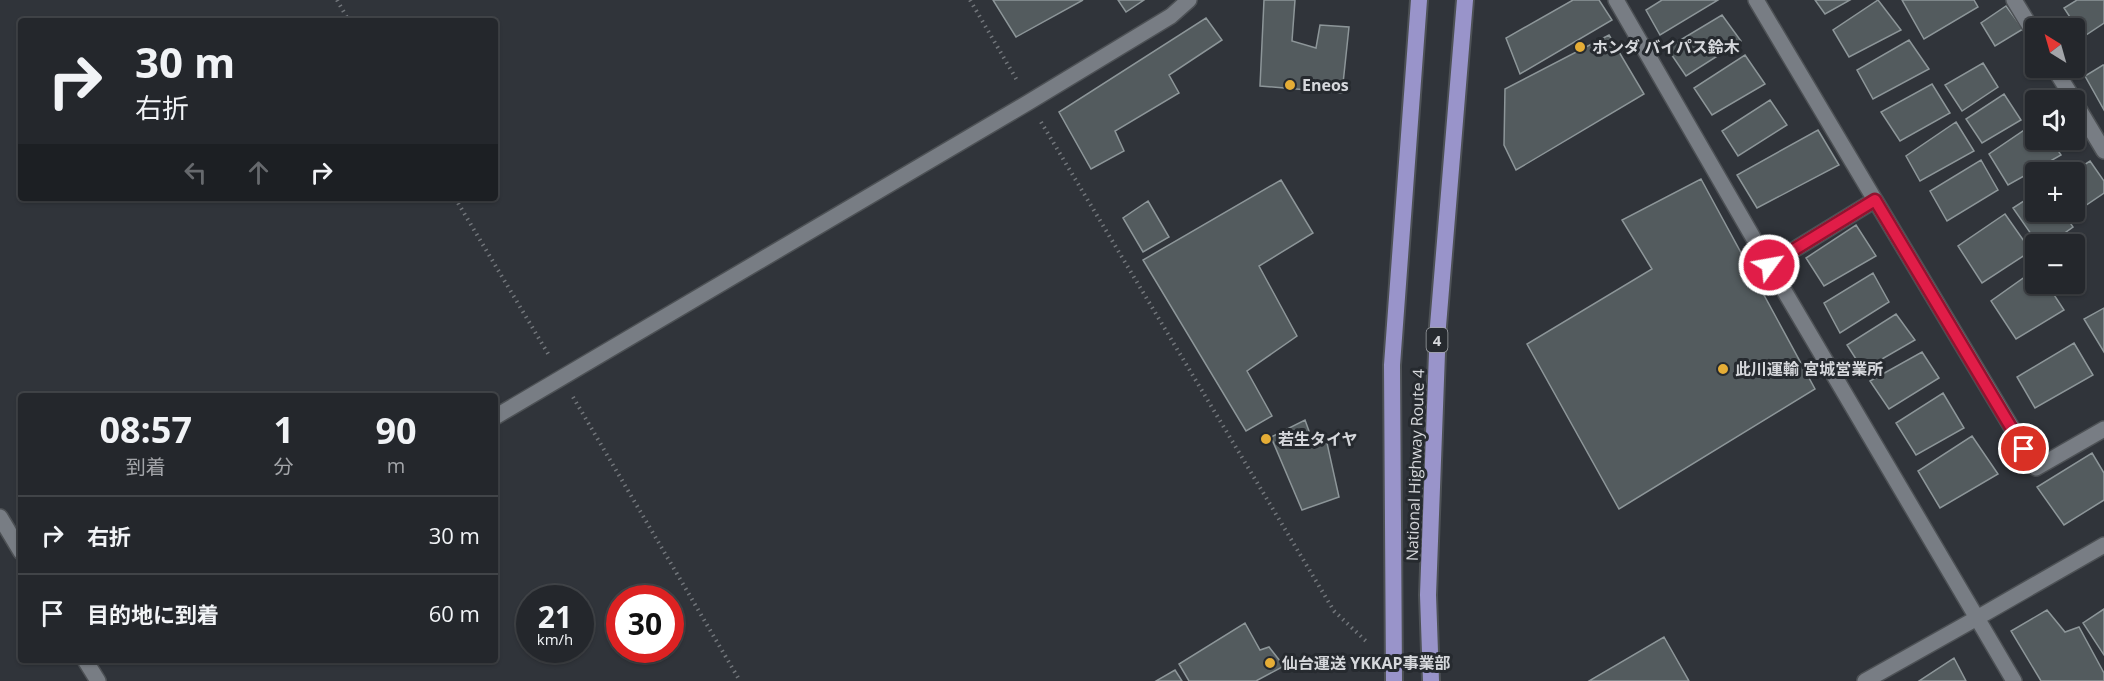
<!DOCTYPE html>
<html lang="ja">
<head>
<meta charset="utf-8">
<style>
  body { margin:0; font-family:"Open Sans","Noto Sans JP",sans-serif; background:#303338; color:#f1f3f6; height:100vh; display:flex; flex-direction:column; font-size:22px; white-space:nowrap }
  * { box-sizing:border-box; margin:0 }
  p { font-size:20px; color:#a3a5a9 }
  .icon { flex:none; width:33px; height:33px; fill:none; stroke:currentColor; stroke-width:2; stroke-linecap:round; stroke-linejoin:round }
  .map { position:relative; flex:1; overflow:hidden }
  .drawer { position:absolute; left:18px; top:393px; width:480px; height:270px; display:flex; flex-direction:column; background:#24272c; border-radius:6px; box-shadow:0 2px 4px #0004,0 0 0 2px #414448 }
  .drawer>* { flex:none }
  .guide { position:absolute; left:18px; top:18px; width:480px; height:183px; border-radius:6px; box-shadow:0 2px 4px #0004,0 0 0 2px #414448; background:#24272c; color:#f1f3f6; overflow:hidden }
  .needle { width:39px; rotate:323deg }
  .controls { position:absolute; left:2025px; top:18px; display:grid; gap:12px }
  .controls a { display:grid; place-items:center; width:60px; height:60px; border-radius:6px; background:#24272c; box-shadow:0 2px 4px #0004,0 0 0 2px #414448; font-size:30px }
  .speed { position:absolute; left:516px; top:585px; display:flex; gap:12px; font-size:30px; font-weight:700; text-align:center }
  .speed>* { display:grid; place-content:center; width:78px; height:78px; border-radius:50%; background:#24272c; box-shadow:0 2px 4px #0004,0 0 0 2px #414448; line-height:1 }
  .speed small { font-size:15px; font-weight:400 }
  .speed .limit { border:9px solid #d22; background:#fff; color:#111 }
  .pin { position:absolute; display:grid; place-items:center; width:51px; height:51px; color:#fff; margin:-26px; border:3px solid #fff; border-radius:50%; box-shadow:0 2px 6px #0007 }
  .me { position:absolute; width:66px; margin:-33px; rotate:58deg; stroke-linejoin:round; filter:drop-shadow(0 0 4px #0008) }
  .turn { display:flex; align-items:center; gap:21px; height:126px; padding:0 18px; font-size:27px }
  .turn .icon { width:78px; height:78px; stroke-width:2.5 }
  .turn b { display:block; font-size:42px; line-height:51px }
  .lanes { display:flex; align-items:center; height:57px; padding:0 18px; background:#0003; justify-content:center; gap:30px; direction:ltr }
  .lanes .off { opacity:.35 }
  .eta { display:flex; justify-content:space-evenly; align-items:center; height:102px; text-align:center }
  .eta b { font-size:36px; font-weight:700; line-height:42px }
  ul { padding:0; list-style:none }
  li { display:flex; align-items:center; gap:18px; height:78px; padding:0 18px; border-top:2px solid #414448 }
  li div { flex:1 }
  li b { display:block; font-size:22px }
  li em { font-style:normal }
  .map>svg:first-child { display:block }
</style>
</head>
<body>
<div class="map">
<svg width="2104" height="681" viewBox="0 0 2104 681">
  <rect width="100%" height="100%" fill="#30343a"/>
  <path fill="#535b5e" stroke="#8d9699" stroke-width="1.5" d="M993 0H1083L1016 37Z
    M1118 0H1144L1126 12Z
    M1264 0H1295L1292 41 1316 48 1320 25 1349 27 1342 93 1260 86Z
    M1573 0H1599L1612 20 1520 74 1506 38Z
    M1662 0H1718L1660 35 1646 10Z
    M1815 0H1850L1825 14Z
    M1878 0 1901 30 1849 57 1833 30Z
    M1902 0H1974L1978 7 1924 39Z
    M2077 0H2104V23L2083 37 2064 8Z
    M2006 6 2023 29 1995 46 1981 23Z
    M1722 15 1741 41 1686 76 1667 48Z
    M1206 18 1222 40 1169 75 1179 93 1115 131 1124 151 1091 169 1059 112Z
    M1609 35 1644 94 1516 170 1504 145 1505 89Z
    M1909 40 1929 69 1873 99 1857 70Z
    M1745 55 1765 84 1712 115 1694 88Z
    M1983 63 1998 87 1962 111 1945 85Z
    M2103 65H2104V110L2085 76Z
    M1932 84 1950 113 1900 141 1881 112Z
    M2004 94 2021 120 1982 143 1966 119Z
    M1770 100 1787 125 1738 156 1722 131Z
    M1956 122 1974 151 1920 181 1906 156Z
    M2036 122V140H2051L2061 155 2008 185 1989 154Z
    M1818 130 1839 165 1757 208 1737 175Z
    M1981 160 1998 190 1947 221 1930 191Z
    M2090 161 2104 181V193L2076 212 2074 209V172H2073Z
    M1701 179 1815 389 1619 509 1527 344 1652 269 1622 220Z
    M1281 180 1313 233 1259 266 1297 336 1247 371 1272 416 1246 431 1143 260Z
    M2036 193V212H2063L2073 227 2049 244H2038L2013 208Z
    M1148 201 1169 237 1143 252 1123 218Z
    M2005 214 2031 251 1982 283 1958 246Z
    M1856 225 1876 256 1824 286 1806 258Z
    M2036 269V284H2047L2064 310 2016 339 1991 301Z
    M1873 273 1889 302 1840 333 1824 303Z
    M2104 308V352L2084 319Z
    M1896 314 1915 340 1863 370 1847 345Z
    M2074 343 2093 375 2035 408 2017 377Z
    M1922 352 1939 378 1889 409 1870 381Z
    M1943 393 1964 428 1916 455 1896 423Z
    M1305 420 1314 445 1327 443 1339 497 1302 510 1271 437Z
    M1972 436 1998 474 1940 508 1918 471Z
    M2092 453 2104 473V500L2064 525 2037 487Z
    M2104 609V655L2083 623Z
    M2047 610 2065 632 2079 627 2104 673V681H2041L2011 631Z
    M1245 623 1260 650 1269 647 1284 666 1256 681H1189L1179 664Z
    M1664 637 1689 681H1589Z
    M1954 658 1966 681H1919Z
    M1175 670 1182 681H1156Z"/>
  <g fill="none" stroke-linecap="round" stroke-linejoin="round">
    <defs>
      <path id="minor" d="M1616 0 1769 265 1977 618 2104 545
        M1756 0 1875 200
        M2014 0 2036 36
        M2054 68 2074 100
        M2074 101 2104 151
        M1769 265 1875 200 2036 468 2104 429
        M495 417 1029 102 1171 16 1189 0
        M0 517 21 552
        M85 660 98 681
        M1865 681 1977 618 2014 681"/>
      <path id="trunk" d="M1394 681 1392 365 1419 0
        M1431 681 1428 595 1438 326 1465 0"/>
    </defs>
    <use href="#minor" stroke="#4d5155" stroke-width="18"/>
    <use href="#trunk" stroke="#4d5155" stroke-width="20"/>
    <path stroke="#72767b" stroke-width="4" stroke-dasharray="1.5 4.5" stroke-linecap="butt" d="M337 0 349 21
      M970 0 1018 82
      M1041 122 1334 611 1368 643
      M455 198 550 357
      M573 397 740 681"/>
    <use href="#minor" stroke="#787d84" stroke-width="15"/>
    <use href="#trunk" stroke="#9994ca" stroke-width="16"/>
  </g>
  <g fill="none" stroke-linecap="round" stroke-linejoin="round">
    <defs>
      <path id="route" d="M1769 265 1875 200 2024 449"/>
    </defs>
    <use href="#route" stroke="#92132f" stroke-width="15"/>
    <use href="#route" stroke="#e11d48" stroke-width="10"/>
  </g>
  <g fill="#e5ad36" stroke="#262a2f" stroke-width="2">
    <circle cx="1580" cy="47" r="6"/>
    <circle cx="1290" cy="85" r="6"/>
    <circle cx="1723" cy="369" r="6"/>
    <circle cx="1266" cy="439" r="6"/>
    <circle cx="1270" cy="663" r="6"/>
  </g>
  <g text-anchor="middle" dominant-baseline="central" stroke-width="6" stroke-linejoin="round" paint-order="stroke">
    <rect fill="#262a2f" stroke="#a1a4a8" stroke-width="1.5" x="1426.5" y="328" width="21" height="24" rx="4.5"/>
    <g font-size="15" font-weight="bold" fill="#d6d8dc">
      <text x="1437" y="340">4</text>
    </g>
    <g font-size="16" font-weight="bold" fill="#d6d8dc" stroke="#262a2f" text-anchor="start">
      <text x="1592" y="47">ホンダ バイパス鈴木</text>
      <text x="1302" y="85">Eneos</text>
      <text x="1735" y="369">此川運輸 宮城営業所</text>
      <text x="1278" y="439">若生タイヤ</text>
      <text x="1282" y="663">仙台運送 YKKAP事業部</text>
    </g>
    <g font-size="16" fill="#d6d8dc" stroke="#262a2f">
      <text transform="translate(1415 465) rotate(-88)">National Highway Route 4</text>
    </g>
  </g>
</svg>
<div class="controls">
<a><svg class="needle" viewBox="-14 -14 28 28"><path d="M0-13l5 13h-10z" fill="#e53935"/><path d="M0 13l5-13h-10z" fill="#a3a5a9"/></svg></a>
<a><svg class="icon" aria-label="sound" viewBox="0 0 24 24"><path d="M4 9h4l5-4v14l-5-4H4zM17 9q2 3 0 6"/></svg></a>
<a>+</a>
<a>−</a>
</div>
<div class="speed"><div>21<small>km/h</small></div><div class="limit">30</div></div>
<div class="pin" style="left:2024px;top:449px;background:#d93025"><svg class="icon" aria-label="arrive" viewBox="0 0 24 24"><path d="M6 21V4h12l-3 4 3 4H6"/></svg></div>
<svg class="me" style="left:1769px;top:265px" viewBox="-20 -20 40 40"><circle r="17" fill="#e11d48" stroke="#fff" stroke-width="3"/><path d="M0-11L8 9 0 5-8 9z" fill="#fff"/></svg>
<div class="guide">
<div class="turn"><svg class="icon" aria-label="right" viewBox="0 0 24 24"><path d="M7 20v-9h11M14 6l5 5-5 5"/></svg><div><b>30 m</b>右折</div></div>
<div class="lanes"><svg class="icon off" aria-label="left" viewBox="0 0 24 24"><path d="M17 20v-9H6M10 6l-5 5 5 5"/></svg><svg class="icon off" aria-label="ahead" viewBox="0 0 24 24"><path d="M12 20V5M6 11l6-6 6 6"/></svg><svg class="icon" aria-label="right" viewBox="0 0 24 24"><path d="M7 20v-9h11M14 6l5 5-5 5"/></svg></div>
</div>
<section class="drawer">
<div class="eta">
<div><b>08:57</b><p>到着</p></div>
<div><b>1</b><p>分</p></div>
<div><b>90</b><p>m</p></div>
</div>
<ul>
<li><svg class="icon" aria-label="right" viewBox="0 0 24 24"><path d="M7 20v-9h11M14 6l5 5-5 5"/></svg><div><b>右折</b></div><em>30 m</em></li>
<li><svg class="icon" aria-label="arrive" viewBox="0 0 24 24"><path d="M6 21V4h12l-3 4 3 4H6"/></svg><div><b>目的地に到着</b></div><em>60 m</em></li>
</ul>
</section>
</div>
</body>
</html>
